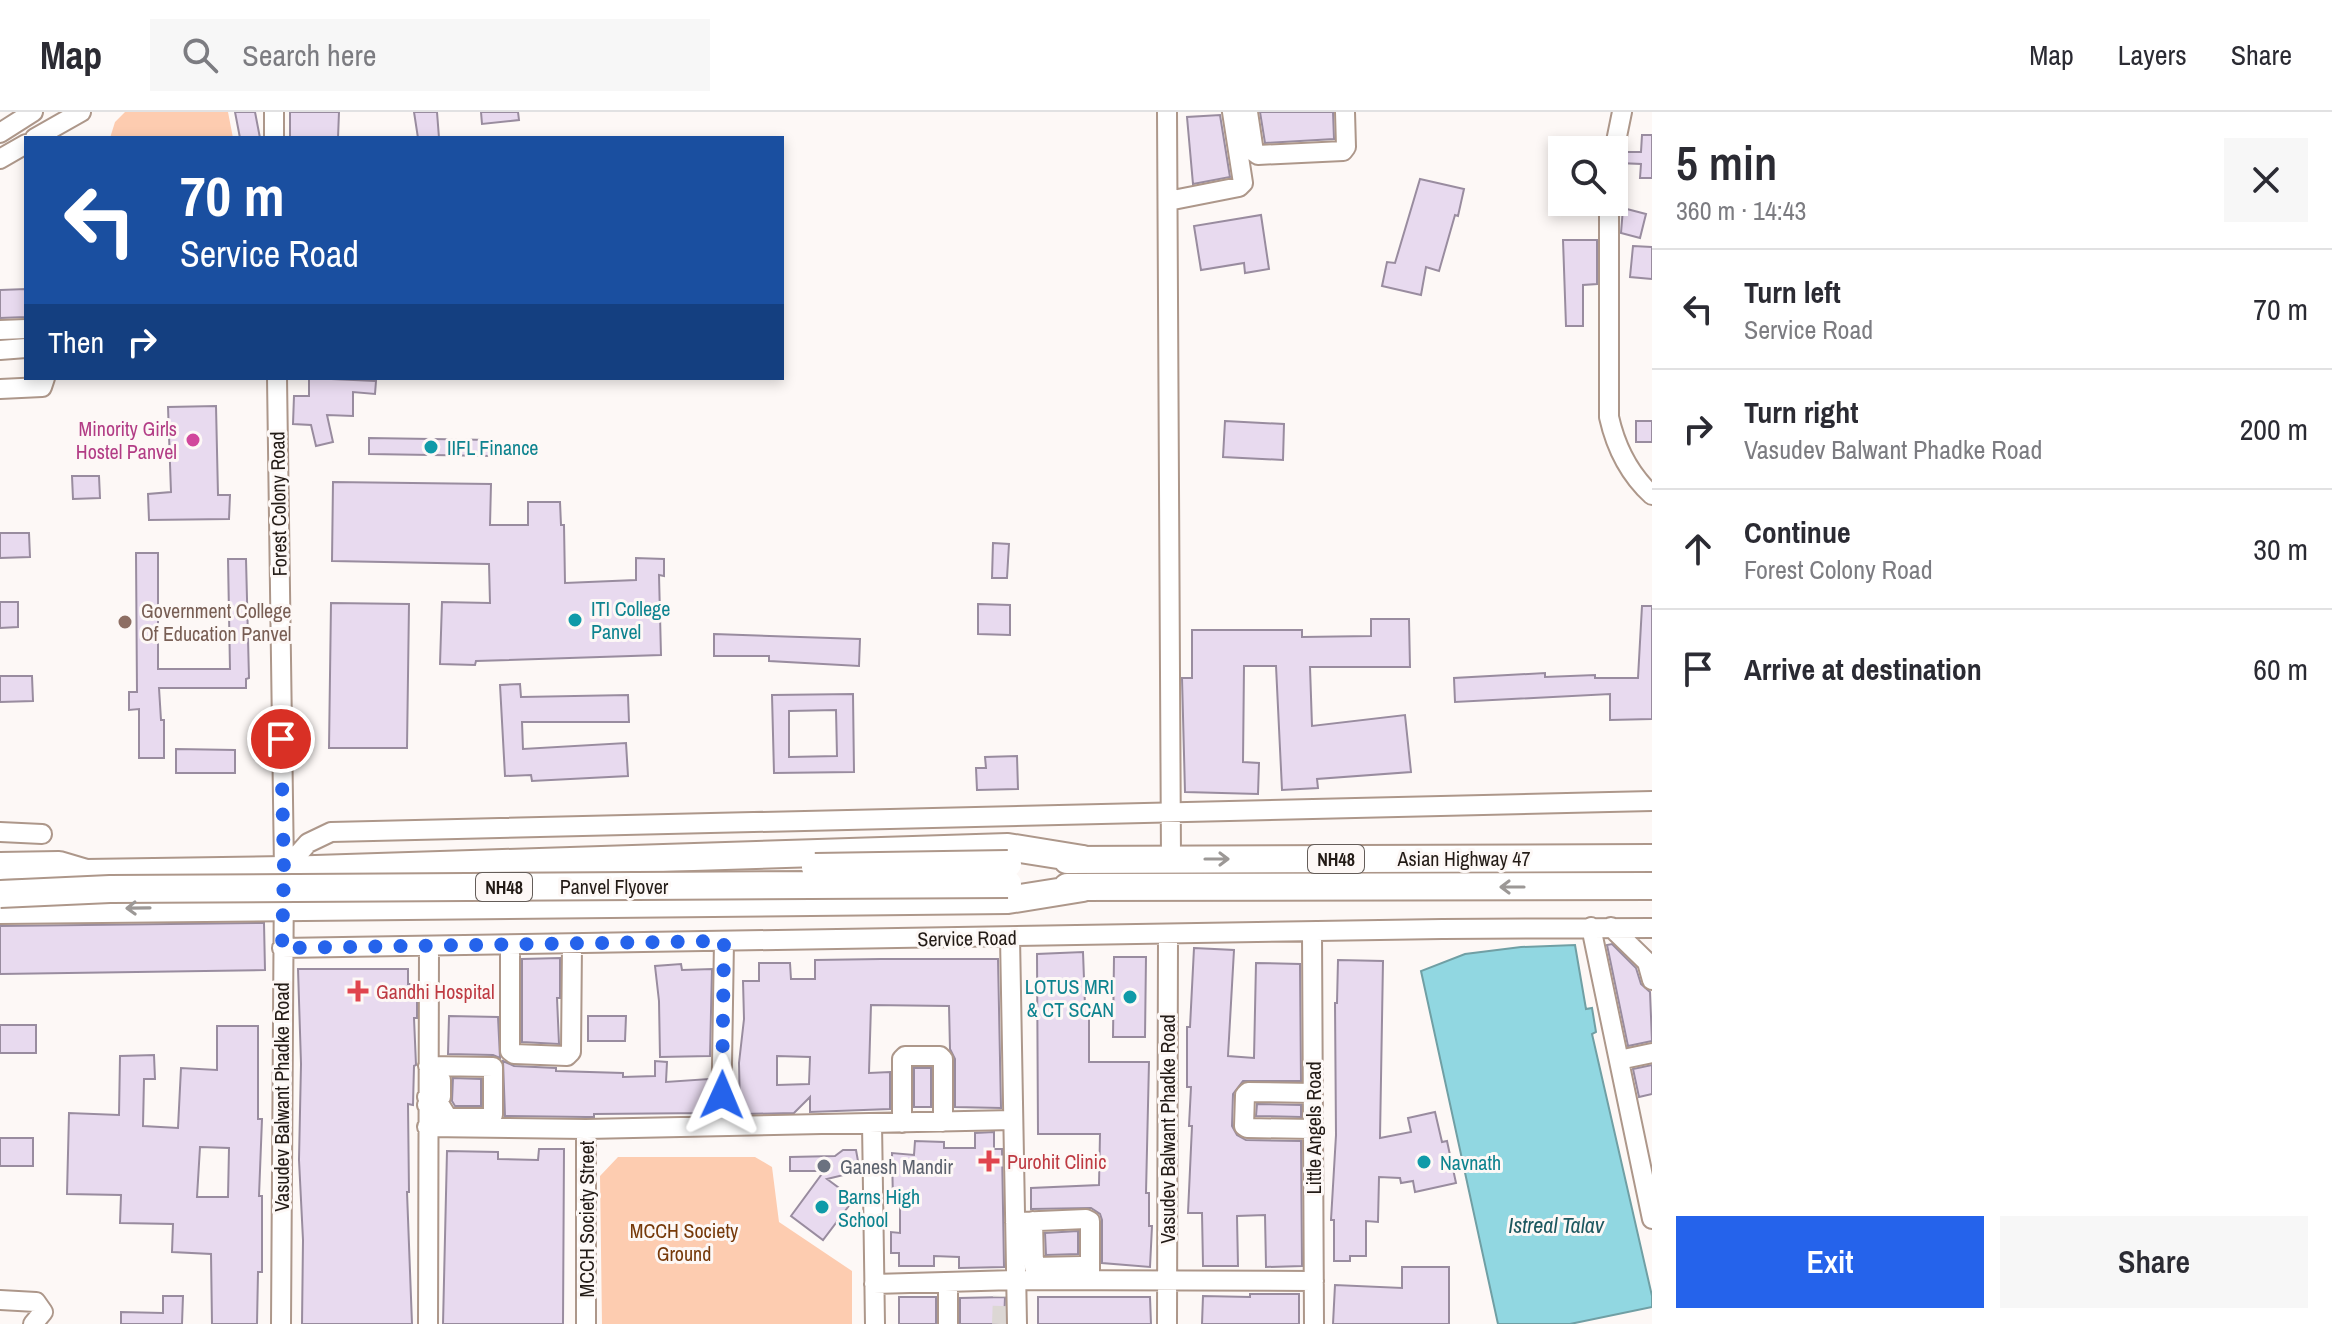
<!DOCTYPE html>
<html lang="en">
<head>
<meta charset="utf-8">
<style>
  body { margin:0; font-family:"Archivo Narrow",sans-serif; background:#f7f7f7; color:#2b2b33; height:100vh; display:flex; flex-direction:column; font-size:30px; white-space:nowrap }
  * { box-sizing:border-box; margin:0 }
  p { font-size:26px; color:#7c7c81 }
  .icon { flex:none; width:44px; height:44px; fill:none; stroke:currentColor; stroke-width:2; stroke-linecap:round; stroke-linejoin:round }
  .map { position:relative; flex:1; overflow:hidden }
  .drawer { display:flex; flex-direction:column; background:#fff; width:680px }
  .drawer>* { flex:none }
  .top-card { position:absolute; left:24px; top:24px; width:760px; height:244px; border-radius:0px; box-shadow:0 4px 12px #0003; background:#1a4fa0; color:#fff; overflow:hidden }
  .controls { position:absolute; left:1548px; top:24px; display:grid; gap:16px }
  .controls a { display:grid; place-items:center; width:80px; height:80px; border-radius:0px; background:#fff; box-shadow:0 4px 12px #0003; font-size:40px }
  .pin { position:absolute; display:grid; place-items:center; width:68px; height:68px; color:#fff; margin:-34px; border:4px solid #fff; border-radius:50%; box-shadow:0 2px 8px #0007 }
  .me { position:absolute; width:88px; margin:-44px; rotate:1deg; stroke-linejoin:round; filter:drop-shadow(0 0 6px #0008) }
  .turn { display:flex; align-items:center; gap:28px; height:168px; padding:0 24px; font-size:36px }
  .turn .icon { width:104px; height:104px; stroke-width:2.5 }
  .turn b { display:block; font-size:56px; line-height:68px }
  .then { display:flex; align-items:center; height:76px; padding:0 24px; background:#0003; gap:16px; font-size:30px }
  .round { display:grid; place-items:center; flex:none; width:84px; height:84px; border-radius:0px; background:#f7f7f7 }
  .headline { display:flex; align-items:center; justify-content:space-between; height:136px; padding:0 24px }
  h1 { font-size:48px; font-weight:600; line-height:60px }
  .primary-button { display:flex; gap:16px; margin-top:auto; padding:16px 24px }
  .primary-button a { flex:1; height:92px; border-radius:0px; background:#2563eb; color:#fff; font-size:32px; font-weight:600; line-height:92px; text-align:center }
  .primary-button a+a { background:#f7f7f7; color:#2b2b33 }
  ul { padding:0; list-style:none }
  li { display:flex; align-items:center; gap:24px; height:120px; padding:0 24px; border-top:2px solid #e1e1e2 }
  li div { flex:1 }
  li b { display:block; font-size:30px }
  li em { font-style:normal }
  header { display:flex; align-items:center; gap:48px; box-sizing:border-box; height:112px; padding:0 40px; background:#fff; border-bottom:2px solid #e1e1e2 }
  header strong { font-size:38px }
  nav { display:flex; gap:44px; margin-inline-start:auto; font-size:28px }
  .search { width:560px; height:72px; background:#f7f7f7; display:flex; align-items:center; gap:20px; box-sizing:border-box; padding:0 28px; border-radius:0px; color:#7c7c81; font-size:30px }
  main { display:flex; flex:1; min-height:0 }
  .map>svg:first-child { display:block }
</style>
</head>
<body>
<header>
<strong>Map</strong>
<div class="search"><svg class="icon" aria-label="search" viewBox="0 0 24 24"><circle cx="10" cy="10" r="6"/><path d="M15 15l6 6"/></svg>Search here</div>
<nav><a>Map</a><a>Layers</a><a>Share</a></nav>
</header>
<main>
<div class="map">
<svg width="1652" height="1212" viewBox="0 0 1652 1212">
  <rect width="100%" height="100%" fill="#fdf8f6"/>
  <path fill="#fdccb0" d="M125 0H228L233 26H110L115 10Z
    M618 1045H755L772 1055 779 1110 852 1159V1212H602L600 1064Z"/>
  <path fill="#91d7e1" stroke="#709fa4" stroke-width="2" d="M1575 833 1586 897 1592 896 1596 920 1592 922 1652 1184V1195L1570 1212H1498L1421 859 1465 842 1521 835Z"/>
  <path fill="#e8daef" stroke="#998c9f" stroke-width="2" fill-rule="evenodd" d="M235 0H255L260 26H240Z
    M290 0H339L338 26H290Z
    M414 0H437L439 26H418Z
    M481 0H518L519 8 482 12Z
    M1260 0H1333L1334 27 1265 31Z
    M1220 3 1230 65 1193 72 1187 5Z
    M1642 23H1652V66H1640L1641 52 1619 51 1626 40H1641Z
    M1420 67 1464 77 1458 104 1455 103 1439 159 1426 155 1421 183 1382 174 1387 150 1395 151Z
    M1623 96 1646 102 1640 126 1621 121Z
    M1261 103 1269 157 1245 161 1244 151 1201 158 1194 114Z
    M1563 128H1597V172L1583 173V214H1566Z
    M1633 134 1652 135V167L1630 165Z
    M26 177V205L0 206V178Z
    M309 266 376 269 375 282 353 280V304L327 303 333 330 316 334 311 313 293 312 294 284H309Z
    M216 294 218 383H230L229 407 149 408 148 382 171 380 168 295Z
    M1225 309 1284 312 1283 348 1223 345Z
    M1636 309H1652V330H1636Z
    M369 326 493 328V344L369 342Z
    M72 364H99L100 386 73 387Z
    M333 370 491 372 490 413H528V390H560L561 413H564L565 471 636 468V446L664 447V464L659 463 661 543 476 549 475 553 440 552 442 490 490 491 489 452 332 449Z
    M0 421H29L30 445 0 446Z
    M993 431 1009 432 1007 466H992Z
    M136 441H158V557H230L228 447H246L249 566 246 567V576H159L161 608H164V646H139V597L129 598V580H137Z
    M0 490H18V515L0 516Z
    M331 491 409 492 407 636H329Z
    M978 492 1010 493V523L978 522Z
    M1642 494H1652V607L1610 608V582L1455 590 1454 566 1545 561V565L1595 563V566H1638Z
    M1371 507H1409L1410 555H1310L1312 614 1405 603 1411 660 1317 667 1318 676 1282 678 1276 554H1244L1243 650 1259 651 1258 682 1185 680 1182 566H1192V518H1302V525L1371 524Z
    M714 522 860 527 859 554 769 549V544H714Z
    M0 564H32L33 589 0 590Z
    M520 572 521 585 628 583 629 610H522L523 637 626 631 628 664 532 669 531 663 505 664 500 573Z
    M853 582 854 660 774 661 772 583ZM836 598 837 644 789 645V599Z
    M176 637 235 638V661H176Z
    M1017 644 1018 677 977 678 976 656H986L985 645Z
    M264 811 265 858 0 862V814Z
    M1612 832 1636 856 1641 872 1650 880 1652 929 1628 934 1607 833Z
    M1194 836 1234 838 1228 944 1254 946 1256 851 1300 852 1301 969H1243L1233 982 1232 1014 1237 1023 1246 1028 1301 1029 1302 1154 1266 1155 1265 1103 1237 1104 1238 1154H1203L1202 1101H1188L1192 1014H1189L1191 975H1187V915H1190Z
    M1083 840 1085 894H1089V950H1149L1146 1081H1149V1114H1152L1150 1155 1102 1151V1108L1100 1102 1091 1096 1031 1097V1076L1099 1073 1100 1022H1038L1037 842Z
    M1114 845H1146L1145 925H1113Z
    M560 846V886H557L559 932 522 930V847Z
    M881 847H998L1001 996 955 995V947L950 937 949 894 871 893 869 961 890 960V997L810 1000V985L794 1001 743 1002 740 998 739 951 744 907 743 869H759V851H790L791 867H815V848ZM777 944 810 945 809 972 777 973Z
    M1338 848 1383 849 1380 1026 1411 1020 1408 1006 1435 1000 1442 1030 1447 1029 1456 1071 1415 1080 1413 1069 1401 1071 1400 1066 1379 1065 1378 1110 1366 1109V1144H1350V1149H1334V1108H1331L1336 1023 1335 891H1337Z
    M681 852 682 858 712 857 710 944 660 945 659 889 655 854Z
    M298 857H408V872H417V906H414L416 953 414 954 413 993 408 992 409 1080H407L412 1212H302L303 1128 299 1048 301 952Z
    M449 904 498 905 500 946 493 943 448 942Z
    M588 904H626L625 929H588Z
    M0 913H36V941H0Z
    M217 914H258V1007H262L259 1084H262V1160H258L257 1212H212L211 1142 172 1140 173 1112 120 1111 121 1083 67 1082 69 1001 119 1003 120 944 154 943 155 967H144L143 1014 178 1016 181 956 217 958ZM200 1035 229 1036 228 1085H197Z
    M503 949 514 954 556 956V959L623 961V965L655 964V949L667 950 666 970 709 967V1001L594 1002V1005H586L505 1004Z
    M1652 953V982L1639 985 1633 957Z
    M914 956H931V995H914Z
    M453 966 481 967V994H455L452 989Z
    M1257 992 1301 993V1005L1256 1004Z
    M994 1020V1037H1002L1004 1155 959 1156V1145L934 1144V1154H899V1141H891V1120L900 1121V1090H893L892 1041 914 1043 915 1029 944 1030V1036H975V1021Z
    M0 1026H33V1054H0Z
    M539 1037H564L563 1212H443L447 1039 498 1040V1047L538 1048Z
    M843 1038H856L858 1049 856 1060 827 1067 854 1087 823 1128 791 1104 824 1059H790V1045L835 1044Z
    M1078 1119V1142L1046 1143 1045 1121Z
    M1402 1155H1449V1212H1333L1335 1173 1402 1176Z
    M1250 1182H1299V1212H1202L1203 1184 1250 1185Z
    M163 1184H183L182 1212H121V1200L163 1201Z
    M899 1185H936V1212H899Z
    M1005 1185 1004 1212H960V1186Z
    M1038 1185H1150L1151 1212H1038Z"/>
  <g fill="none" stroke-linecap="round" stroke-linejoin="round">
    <path stroke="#dcd7d4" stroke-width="18" stroke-dasharray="18 9" stroke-linecap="butt" d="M1001 1212 1002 1184"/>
    <defs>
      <path id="minor" d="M274 0V26
        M1167 0 1171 747
        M1248 0 1254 40 1258 43 1343 39 1346 35 1345 0
        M0 21 33 0
        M35 26 81 0
        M1614 39 1622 0
        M0 47 26 32
        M1168 89 1239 75 1243 71 1232 0
        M1609 90V305C1616 336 1629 362 1652 383
        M0 218 26 217
        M0 238 26 236
        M277 266 284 758 281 1212
        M0 277 42 275 45 266
        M0 720 42 722
        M284 758 308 731 331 720 1652 689
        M1591 815 1652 1107
        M1611 815 1647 850 1652 868
        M1312 821 1314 1212
        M1010 825 1017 1212
        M510 833V939L514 942 567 944 571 940 572 832
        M282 836 1442 817 1652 816
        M1619 948 1652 941
        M1313 981 1248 980 1245 983 1244 1014 1247 1016 1313 1017
        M427 985H441V968
        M427 993H440L448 1006H490L493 1003V955L428 954
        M872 1011 875 1212
        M902 1011V947L905 944H940L943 947V1010
        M721 1014 724 829
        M427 1015 586 1017 1013 1008
        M586 1017V1212
        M1033 1109 1034 1155 1081 1154
        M1015 1110 1086 1107 1090 1109V1168
        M874 1172 1016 1168 1314 1169
        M0 1188 36 1190 43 1200 33 1212
        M428 1212 429 834
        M948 1212V1170
        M1167 1212 1168 823"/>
      <path id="highway" d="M1067 748 1652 746
        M0 754 59 753 86 761 284 758 1008 735 1083 747
        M1067 775 1652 774
        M0 798 1008 788 1083 776"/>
    </defs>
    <use href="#minor" stroke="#ad978a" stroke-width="22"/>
    <use href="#highway" stroke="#ad978a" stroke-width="30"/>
    <use href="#minor" stroke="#fff" stroke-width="18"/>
    <use href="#highway" stroke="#fff" stroke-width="26"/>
    <defs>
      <path id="highway-bridge" d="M815 755 1008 752
        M0 782 110 777 1008 772"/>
    </defs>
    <use href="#highway-bridge" stroke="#ad978a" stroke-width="30" stroke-linecap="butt"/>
    <use href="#highway-bridge" stroke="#fff" stroke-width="26"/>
  </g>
  <defs><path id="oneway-shaft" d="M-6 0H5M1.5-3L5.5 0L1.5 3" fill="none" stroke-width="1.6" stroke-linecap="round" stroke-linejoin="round" transform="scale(2)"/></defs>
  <g stroke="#9c9896">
    <use href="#oneway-shaft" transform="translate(1217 747)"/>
    <use href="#oneway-shaft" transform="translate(1512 775) rotate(180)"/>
    <use href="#oneway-shaft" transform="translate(138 796) rotate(179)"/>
  </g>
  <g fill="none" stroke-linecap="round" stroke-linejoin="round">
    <path stroke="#2563eb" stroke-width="14" stroke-dasharray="0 25.2" d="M281 627 284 758 282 836 724 829 722 983"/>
  </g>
  <circle fill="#d1479c" stroke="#fdf8f6" stroke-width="3" cx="193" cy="328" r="8"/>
  <g fill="#0f9aa8" stroke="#fdf8f6" stroke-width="3">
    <circle cx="431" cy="335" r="8"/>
    <circle cx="575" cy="508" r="8"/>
    <circle cx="1130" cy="885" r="8"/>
    <circle cx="1424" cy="1050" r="8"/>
    <circle cx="822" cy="1095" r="8"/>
  </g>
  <circle fill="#8d6e63" stroke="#fdf8f6" stroke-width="3" cx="125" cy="510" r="8"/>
  <g fill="#e0444e" stroke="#fdf8f6" stroke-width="3">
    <path d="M354 867h8v8h8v8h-8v8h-8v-8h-8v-8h8z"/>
    <path d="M985 1037h8v8h8v8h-8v8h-8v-8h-8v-8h8z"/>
  </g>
  <circle fill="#6b7280" stroke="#fdf8f6" stroke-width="3" cx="824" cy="1054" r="8"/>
  <g text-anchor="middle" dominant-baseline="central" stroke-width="6" stroke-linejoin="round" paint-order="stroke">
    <g fill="#fdf8f6" stroke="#645d59" stroke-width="2">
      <rect x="1308" y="733" width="56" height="28" rx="6"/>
      <rect x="476" y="761" width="56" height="28" rx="6"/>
    </g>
    <g font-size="18" font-weight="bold" fill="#231b16">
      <text x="1336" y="747">NH48</text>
      <text x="504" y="775">NH48</text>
    </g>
    <g font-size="20" fill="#b23c85" stroke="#fdf8f6" text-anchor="end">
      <text x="177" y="316">Minority Girls<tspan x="177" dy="23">Hostel Panvel</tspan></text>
    </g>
    <g font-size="20" fill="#0d838f" stroke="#fdf8f6" text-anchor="start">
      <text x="447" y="335">IIFL Finance</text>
      <text x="591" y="496">ITI College<tspan x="591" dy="23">Panvel</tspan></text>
      <text x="1114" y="874" text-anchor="end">LOTUS MRI<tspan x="1114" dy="23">&amp; CT SCAN</tspan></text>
      <text x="1440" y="1050">Navnath</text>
      <text x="838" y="1084">Barns High<tspan x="838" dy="23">School</tspan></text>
    </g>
    <g font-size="20" fill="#231b16" stroke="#fdf8f6">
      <text transform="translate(278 392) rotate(-91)">Forest Colony Road</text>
      <text x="1464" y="746">Asian Highway 47</text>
      <text x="614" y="774">Panvel Flyover</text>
      <text transform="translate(967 826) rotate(-1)">Service Road</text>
      <text transform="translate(281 985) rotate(-90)">Vasudev Balwant Phadke Road</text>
      <text transform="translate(1313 1016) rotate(-90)">Little Angels Road</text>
      <text transform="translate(1167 1017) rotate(-90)">Vasudev Balwant Phadke Road</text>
      <text transform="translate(586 1107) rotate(-90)">MCCH Society Street</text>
    </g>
    <g font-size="20" fill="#785e54" stroke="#fdf8f6" text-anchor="start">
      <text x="141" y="498">Government College<tspan x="141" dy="23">Of Education Panvel</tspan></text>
    </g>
    <g font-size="20" fill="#be3a42" stroke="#fdf8f6" text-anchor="start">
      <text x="376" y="879">Gandhi Hospital</text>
      <text x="1007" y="1049">Purohit Clinic</text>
    </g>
    <g font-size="20" fill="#5b616d" stroke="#fdf8f6" text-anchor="start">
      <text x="840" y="1054">Ganesh Mandir</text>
    </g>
    <g font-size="20" fill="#763909" stroke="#fdf8f6">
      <text x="684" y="1118">MCCH Society<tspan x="684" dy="23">Ground</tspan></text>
    </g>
    <g font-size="22" font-style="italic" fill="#1d5860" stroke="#fdf8f6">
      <text x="1556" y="1113">Istreal Talav</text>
    </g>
  </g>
</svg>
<div class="controls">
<a><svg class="icon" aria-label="search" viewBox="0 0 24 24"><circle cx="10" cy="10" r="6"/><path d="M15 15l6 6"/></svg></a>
</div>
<div class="pin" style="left:281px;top:627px;background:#d93025"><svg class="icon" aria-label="arrive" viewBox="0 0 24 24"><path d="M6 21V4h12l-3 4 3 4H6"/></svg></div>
<svg class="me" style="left:722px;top:983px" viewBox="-20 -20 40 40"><path d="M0-17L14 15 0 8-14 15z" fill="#2563eb" stroke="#fff" stroke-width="4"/></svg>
<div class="top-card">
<div class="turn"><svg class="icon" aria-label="left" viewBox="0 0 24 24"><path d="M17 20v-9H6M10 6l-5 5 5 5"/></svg><div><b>70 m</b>Service Road</div></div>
<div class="then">Then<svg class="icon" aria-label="right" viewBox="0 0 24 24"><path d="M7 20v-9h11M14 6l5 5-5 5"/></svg></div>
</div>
</div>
<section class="drawer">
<div class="headline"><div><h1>5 min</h1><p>360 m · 14:43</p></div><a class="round"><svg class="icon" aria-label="close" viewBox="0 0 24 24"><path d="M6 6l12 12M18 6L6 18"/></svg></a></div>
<ul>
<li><svg class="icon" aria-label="left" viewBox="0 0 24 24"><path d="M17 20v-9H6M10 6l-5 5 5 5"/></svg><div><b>Turn left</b><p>Service Road</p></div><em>70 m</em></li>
<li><svg class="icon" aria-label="right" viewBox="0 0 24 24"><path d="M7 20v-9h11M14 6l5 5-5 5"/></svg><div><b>Turn right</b><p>Vasudev Balwant Phadke Road</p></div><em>200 m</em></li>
<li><svg class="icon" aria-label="ahead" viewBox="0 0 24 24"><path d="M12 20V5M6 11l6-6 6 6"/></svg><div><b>Continue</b><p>Forest Colony Road</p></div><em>30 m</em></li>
<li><svg class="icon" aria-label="arrive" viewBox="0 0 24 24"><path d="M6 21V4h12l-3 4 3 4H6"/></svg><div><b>Arrive at destination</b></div><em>60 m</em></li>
</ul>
<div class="primary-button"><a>Exit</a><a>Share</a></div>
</section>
</main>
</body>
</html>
